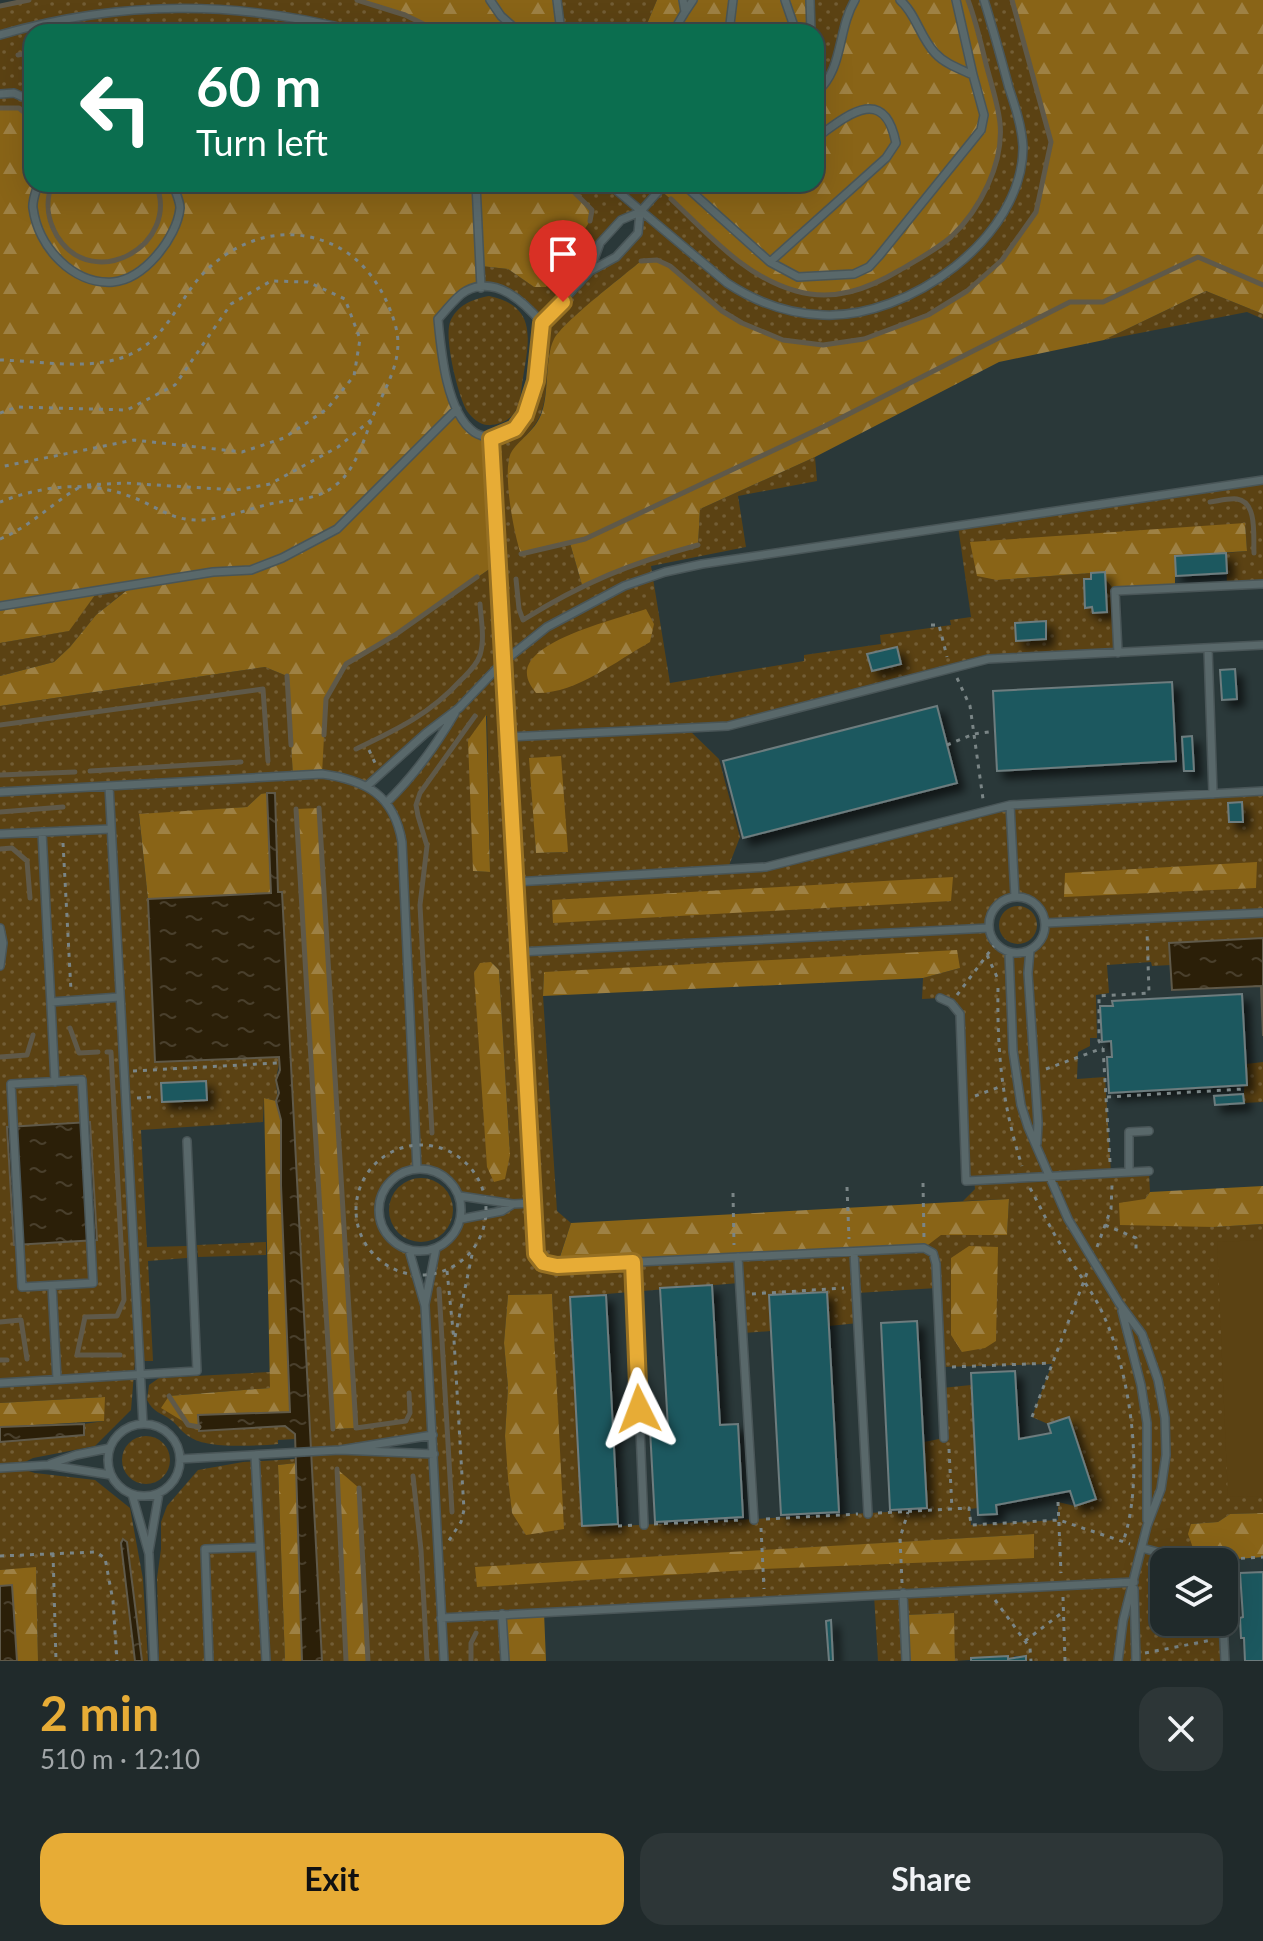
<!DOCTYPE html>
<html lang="en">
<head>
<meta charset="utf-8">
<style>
  body { margin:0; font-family:Lato,sans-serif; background:#2d3637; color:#f1f3f6; height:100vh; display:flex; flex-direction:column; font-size:30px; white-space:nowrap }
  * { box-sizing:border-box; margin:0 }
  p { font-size:26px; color:#a2a7a9 }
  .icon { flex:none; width:44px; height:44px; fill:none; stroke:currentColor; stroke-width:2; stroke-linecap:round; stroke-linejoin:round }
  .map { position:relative; height:1661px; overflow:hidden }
  .drawer { display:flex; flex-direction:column; background:#202a2b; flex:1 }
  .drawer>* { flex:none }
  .hud { position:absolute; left:24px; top:24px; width:800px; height:168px; border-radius:24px; box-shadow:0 8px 32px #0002,0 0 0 2px #3d4647; background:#0b6e4f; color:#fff; overflow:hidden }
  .fabs { position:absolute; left:1150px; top:1548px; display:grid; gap:16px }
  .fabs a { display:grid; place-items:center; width:88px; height:88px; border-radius:16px; background:#202a2b; box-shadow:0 8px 32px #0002,0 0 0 2px #3d4647; font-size:40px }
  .pin { position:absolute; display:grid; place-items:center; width:68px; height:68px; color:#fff; margin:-82px -34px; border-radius:50% 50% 50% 0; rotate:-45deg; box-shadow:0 0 8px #0007 }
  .pin .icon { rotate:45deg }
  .me { position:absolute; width:88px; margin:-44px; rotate:357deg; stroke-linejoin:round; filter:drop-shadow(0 0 6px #0008) }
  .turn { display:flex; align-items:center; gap:28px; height:168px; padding:0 40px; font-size:36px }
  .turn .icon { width:104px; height:104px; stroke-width:2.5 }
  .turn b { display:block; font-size:56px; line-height:68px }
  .round { display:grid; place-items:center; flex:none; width:84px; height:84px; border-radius:24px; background:#2d3637 }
  .headline { display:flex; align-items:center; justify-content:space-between; height:136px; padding:0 40px }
  h1 { font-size:48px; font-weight:700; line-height:60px; color:#e7ac36 }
  .button { display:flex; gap:16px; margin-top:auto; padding:16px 40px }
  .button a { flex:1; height:92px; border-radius:24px; background:#e7ac36; color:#111; font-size:32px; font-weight:700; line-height:92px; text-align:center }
  .button a+a { background:#2d3637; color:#f1f3f6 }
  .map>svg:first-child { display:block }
</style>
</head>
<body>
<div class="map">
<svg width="1263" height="1661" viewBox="0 0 1263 1661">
  <defs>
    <pattern id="grass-dots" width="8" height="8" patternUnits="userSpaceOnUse" patternTransform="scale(2)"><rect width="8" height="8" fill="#5b4213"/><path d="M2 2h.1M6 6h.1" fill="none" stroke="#725d35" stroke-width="1.8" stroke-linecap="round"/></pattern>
    <pattern id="forest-firs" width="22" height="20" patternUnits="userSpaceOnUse" patternTransform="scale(2)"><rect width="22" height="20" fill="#896417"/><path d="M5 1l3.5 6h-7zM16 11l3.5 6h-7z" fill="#9e8144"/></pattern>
    <pattern id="water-ripples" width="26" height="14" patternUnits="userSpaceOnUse" patternTransform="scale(2)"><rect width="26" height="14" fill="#2b1f08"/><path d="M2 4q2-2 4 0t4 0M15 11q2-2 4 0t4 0" fill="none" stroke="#493f2c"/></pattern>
    <filter id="shadow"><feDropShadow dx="7" dy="7" stdDeviation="4" flood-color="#0009"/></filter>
  </defs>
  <rect width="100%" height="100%" fill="#2a3839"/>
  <path fill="url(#grass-dots)" fill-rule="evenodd" d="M29 0H357L405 15 440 32H32V119L19 108H0V6Z
    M557 0H657L644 31 641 32H599L560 20Z
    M810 0H855L834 70 816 93V32H811Z
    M968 0H1012L1051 142 1036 212 1002 260 967 291 928 315 910 322 864 339 823 345 783 340 742 323 722 311 670 266 641 261C623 276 562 323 554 340 545 358 549 393 541 413 534 433 512 444 508 464L521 554 570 543 582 585 640 561 698 545 700 509 815 457 817 481 738 496 746 547 651 566 670 683 804 661V655L881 644 880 635 951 625 950 620 971 617 958 526 1263 480V584L1227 585 1226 553 1247 551 1245 524 997 580 1091 573V579L1084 580 1085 607H1092L1093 613 1107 612 1106 580 1115 591 1118 653 988 659 752 721 687 728 719 759 740 837 728 868 766 867 1010 805 1263 791V938L1170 943 1171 965 1152 966 1151 962 1107 965 1109 993 1096 995 1097 1038H1090V1046L1078 1052 1077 1079 1105 1077 1111 1173 1149 1171 1150 1192 1145 1199 1195 1225 1213 1227 1263 1224V1513L1230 1514 1218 1522 1191 1524 1219 1562H1164V1622H1223L1225 1661H1026L1025 1656H1014V1659L1008 1657 955 1661 953 1613 904 1615 906 1661H878L874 1595 503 1614 505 1661H368L367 1613 337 1471 346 1661H322L282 893H278L274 793 261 794 247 807 139 815 148 899 155 1062 279 1056C280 1066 276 1074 276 1082 276 1090 279 1093 276 1101L264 1098 263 1122 141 1130 147 1247 187 1246V1258L148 1261 153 1361H145L139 1355 135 1361 131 1410 95 1446 33 1458 15 1467 35 1473 95 1480 130 1508 143 1579 148 1661H142L127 1542 123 1539 121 1543 135 1661H38L36 1568 0 1570V1442L84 1435V1424L104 1421V1397L0 1403V706L265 667 287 676 293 775 321 774 326 699 346 664 395 635 498 563 491 439C498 436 509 433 515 429 537 410 539 350 542 323 527 306 506 282 481 288V266L508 269 534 287 581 198 566 184H654L744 267 772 282 863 290 885 278 920 257 994 95ZM640 213 638 233 616 257 591 269C601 239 610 225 640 213ZM457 710 410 779 386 803 367 786ZM485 716H487L490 872 473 871ZM530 758 568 852 536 853ZM296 810 356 1427V1428L333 1429ZM1015 897C1082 904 1021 988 993 940 981 920 996 903 1015 897ZM491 962 499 970 510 1155ZM960 968 923 978 922 999 940 998 960 1014 966 1181 974 1180 975 1189 963 1201 1009 1199 1007 1234 941 1235 557 1265 571 1223 557 1211 543 996 544 972ZM206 1081 207 1100 162 1102 161 1083ZM412 1169C436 1169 448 1176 460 1196L512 1205 461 1219C455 1233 449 1242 436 1248L424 1303 409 1250C364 1238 371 1185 412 1169ZM739 1283 743 1333 771 1331 769 1295 827 1292 829 1326 858 1323 857 1293 937 1288 941 1367 1052 1364 1032 1417 1048 1424 1069 1418 1096 1499 1075 1506 1058 1502V1520L971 1525 970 1509 978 1508 971 1385 942 1388 944 1438 924 1442 927 1510 619 1526 618 1524 583 1526 570 1297ZM552 1294 563 1529 512 1513 505 1436 508 1387 504 1343 508 1295ZM433 1436V1454L346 1449ZM1034 1534 478 1587 476 1568Z
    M1206 291 1263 314V319L1247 312 1104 340Z
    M489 296C538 306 529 340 523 378 521 388 521 405 514 413 509 421 497 426 487 425 479 424 472 418 467 411 458 396 444 339 450 322 457 305 473 299 489 296Z
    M133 585 96 615 70 647 54 662 0 676V643L68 631 98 591Z
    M999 925a19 19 0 1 1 38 0a19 19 0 1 1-38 0Z
    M1263 1062V1102L1244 1103C1243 1090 1246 1078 1246 1064Z
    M389 1210a32 32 0 1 1 64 0a32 32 0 1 1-64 0Z
    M266 1242V1255L198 1257 197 1245Z
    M270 1372V1388L169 1396 199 1430 285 1426 295 1434V1439L278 1440V1444C257 1446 206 1449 190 1437 182 1433 178 1425 171 1420 161 1413 153 1412 147 1400L149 1385 159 1378Z
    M122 1460a24 24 0 1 1 48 0a24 24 0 1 1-48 0Z
    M296 1459V1463L278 1465 285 1661H159L157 1578 161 1549V1522L167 1506 198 1470 243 1462Z"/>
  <path fill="url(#forest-firs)" d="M357 0H557L560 20 599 32H440L405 15Z
    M657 0H810L811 32H641L644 31Z
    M855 0H968L1000 124 998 154 989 183 971 213 951 237 885 278 863 290 832 294 799 292 772 282 744 267 654 184H816V93L834 70Z
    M1012 0H1263V314L1206 291 1104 340 999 362 815 457 700 509 698 545 640 561 582 585 570 543 521 554C514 536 501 466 512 451 522 437 536 430 542 412 549 393 545 356 554 339 564 321 622 277 641 261L657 260 670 266 722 311 742 323 783 340 823 345 864 339 910 322 928 315 967 291 1002 260 1036 212 1051 142Z
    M0 108H19L32 119V184H52L50 192H65L83 184H566L592 210 590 221 546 287H534L508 269 481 266V288L465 291 438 319C441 350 446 412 474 431 478 435 486 437 491 439L498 563 395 635 346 664 326 699 322 774 293 776 287 676 265 667 0 706V676L54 662 70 647 96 615 131 587 98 591 69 631 0 643Z
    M1245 523 1247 551 1175 556V588L1115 591 1106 580 1105 572 997 580 977 576 970 542Z
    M646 609 654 624 650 642C616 661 576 694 536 693 531 686 526 680 527 670 533 638 618 619 646 609Z
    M486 715 490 872 473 871 468 740Z
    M561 756 568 852 536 853 529 758Z
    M267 793 271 893 148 899 139 814 247 807 261 794Z
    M319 808 356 1428 333 1429 296 809Z
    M1257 862 1256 888 1064 897 1065 873Z
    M953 877 951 901 553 923 552 900Z
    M957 950 960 968 923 978 543 996 544 972Z
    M491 962 499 970 510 1155 505 1179 494 1182 487 1167 474 973 480 963Z
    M264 1098 276 1101 281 1120V1185L290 1412 199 1415V1431L161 1408 169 1396 270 1388Z
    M1263 1186V1224L1213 1227 1120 1225 1119 1203 1145 1199 1150 1192Z
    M1009 1199 1007 1235H941L924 1248 557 1266 571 1223Z
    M969 1246 998 1247 996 1341 985 1348 962 1352 951 1335V1258Z
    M552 1294 564 1529 526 1535 512 1513 508 1478 505 1436 508 1387 504 1343 508 1295Z
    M105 1397 104 1421 0 1427V1403Z
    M296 1463 302 1661H285L278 1465Z
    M337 1469 359 1488 368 1661H346Z
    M1263 1513V1557L1198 1562 1188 1534 1191 1524 1218 1522 1230 1514Z
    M1034 1534V1558L763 1569 477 1587 475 1567Z
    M36 1567 38 1661H17L12 1586H0V1570Z
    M544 1612 546 1661H505L502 1614Z
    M954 1613 955 1661H906L904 1615Z"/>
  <path fill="#5b4213" d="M1263 1240V1496L1228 1497 1217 1242Z"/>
  <path fill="url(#water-ripples)" stroke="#5f5949" stroke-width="2" d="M267 793H275L278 892H282L322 1661H302L295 1434 285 1426 199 1431 198 1415 290 1412 281 1185V1120L276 1101 279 1093 276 1080 280 1070 279 1057 155 1062 148 899 271 893Z
    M1263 938V1036L1261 986 1172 990 1169 943Z
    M90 1122 97 1240 14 1245 7 1127Z
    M84 1424V1435L0 1442V1427Z
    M123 1539 127 1542 142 1661H135L121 1543Z
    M12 1585 17 1661H0V1586Z"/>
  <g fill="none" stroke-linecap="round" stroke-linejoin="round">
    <path stroke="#5f5949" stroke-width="5" d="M357 0 405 15 440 32
      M0 6 29 0
      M218 31 233 32
      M18 55 32 52
      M0 108H19L32 119
      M52 184C45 203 47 219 57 236 93 294 181 245 156 184
      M566 184 592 210 590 221
      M671 199C709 235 745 277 796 291 834 302 868 289 900 270 917 260 936 250 951 237 980 210 1004 163 1000 123 998 104 991 83 986 64 981 43 976 21 968 0
      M641 261 657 260 670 266 722 311 742 323 783 340 823 345 864 339 928 315 967 291 1002 260 1036 212 1051 142 1012 0
      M1210 502C1218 501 1229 498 1237 499 1258 502 1253 538 1254 553
      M521 554 585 539 825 426 1070 302H1103L1198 257 1263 285
      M516 579 519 609 523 620C582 583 631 563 698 545
      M287 676 291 745
      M0 725 263 689 268 761
      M324 735 326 699 346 664 395 635 477 577
      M356 749C398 729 430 714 461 680 468 673 477 665 480 655 485 639 481 620 480 604
      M90 771 241 762
      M0 775 75 772
      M319 808 356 1428 406 1421 410 1413 409 1393
      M296 809 333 1429
      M0 812 63 807
      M0 849 12 848 27 861 30 898
      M70 1028 79 1053 98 1052
      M107 1052H111L124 1300 117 1316 85 1317 77 1355H120
      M0 1057 27 1055 33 1035
      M432 1133 420 905 427 846 418 816 416 805 420 793 475 716
      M439 1289 452 1512
      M0 1322 21 1320 27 1359
      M0 1360H7
      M169 1396 188 1425 199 1427
      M337 1469 346 1661
      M413 1476 421 1550 427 1661
      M359 1488 368 1661
      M471 1661V1643L476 1633"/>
  </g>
  <path fill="#1e595e" stroke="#6d7c7e" stroke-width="2" filter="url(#shadow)" d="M1226 553 1227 573 1176 576 1175 556Z
    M1105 572 1107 612 1093 613 1092 607 1085 608 1084 579H1091V573Z
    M1046 621V639L1016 641 1015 623Z
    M897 647 901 664 872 671 867 654Z
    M1235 669 1237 699 1222 700 1220 670Z
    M1172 682 1176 761 997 771 993 691Z
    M937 706 957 783 743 838 723 761Z
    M1192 736 1194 771H1184L1182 737Z
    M1242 802 1243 822H1229L1228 803Z
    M1242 994 1247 1085 1109 1093 1107 1057H1112L1111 1041 1102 1042 1100 1006H1113L1112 1001Z
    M206 1081 207 1100 162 1102 161 1083Z
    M1243 1094 1244 1103 1215 1105 1214 1096Z
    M712 1285 720 1425 738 1424 743 1517 655 1522 650 1429 668 1428 660 1288Z
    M827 1292 839 1512 781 1515 769 1295Z
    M606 1295 618 1524 582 1526 570 1297Z
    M917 1321 927 1508 890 1510 881 1323Z
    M1015 1371 1019 1439 1051 1433 1048 1424 1069 1417 1096 1499 1075 1506 1070 1491 996 1505 997 1514 978 1515 971 1373Z
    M1263 1572V1661H1245L1244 1638H1241L1240 1618 1243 1617 1240 1573Z
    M831 1620 833 1661H829L826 1621Z
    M1008 1656V1659L1026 1656V1661H971V1658Z"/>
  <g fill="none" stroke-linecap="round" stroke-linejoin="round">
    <defs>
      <path id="lane" d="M490 0 501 16 519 32
        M557 0 561 32
        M785 0 796 32
        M810 0 811 32
        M900 0C916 14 920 37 935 53 945 64 960 69 973 75L956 0
        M685 12 693 0
        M673 32 685 12 683 0
        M729 32 733 0
        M0 35C120 0 237 0 358 32
        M816 93C844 69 837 30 855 0
        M0 94 14 93 32 101
        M38 184C36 191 32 201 33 208 38 247 73 285 113 282 144 279 177 238 180 208 180 201 175 191 173 184
        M256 184 278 189 300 184
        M476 184 481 288
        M609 184 727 283C756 302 788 314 823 315 908 319 1023 238 1023 147 1022 127 1015 106 1009 88 1001 58 993 29 984 0
        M683 184 770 262 798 277 854 274 869 267 879 256 981 130 984 115 973 75
        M692 191 707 184
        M640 212 638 233 616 257 590 271 600 243 621 220 640 212 665 184
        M770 262 886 158 896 143C884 83 846 116 816 138
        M542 323C524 302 496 275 466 291 456 296 446 311 438 319 441 350 446 412 474 432 478 435 486 437 491 439L515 429 525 415 536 381 542 323 590 271
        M491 439 536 1254 543 1263 557 1266 924 1248 933 1253 936 1264 944 1438
        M0 606 213 572 251 570 282 558 337 529 457 409
        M1208 648 1213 794
        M1118 653 1115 591 1263 584
        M507 737 728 726 988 659 1263 645
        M109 786 143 1424
        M367 786 426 733 459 708 503 662 547 627 624 586 665 572 702 564 1263 480
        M0 792 322 774C366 780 394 795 402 842L417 1169
        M386 803C414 776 435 747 455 713
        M1010 805 1015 897
        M42 832 55 1082
        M0 834 111 829
        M515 882 766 867 1010 805 1263 791
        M989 925a28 28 0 1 1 56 0a28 28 0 1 1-56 0Z
        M1045 923 1263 913
        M0 928 3 943 0 966
        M1030 950 1028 973 1038 1123 1037 1143
        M519 952 989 928
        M1009 953 1013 1051 1021 1105 1028 1127 1068 1219 1119 1303 1142 1334 1158 1380 1165 1418 1166 1455 1161 1489 1147 1526 1123 1621 1118 1661
        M940 998 951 1003 960 1014 966 1181 1149 1171
        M51 1002 120 997
        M82 1080 93 1283 22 1287 11 1084Z
        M379 1210a41 41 0 1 1 82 0a41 41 0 1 1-82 0Z
        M1129 1172V1132L1149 1131
        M460 1196 513 1204 533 1203
        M461 1219 502 1211 513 1204
        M409 1250 425 1306 444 1661
        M854 1252 868 1514
        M738 1257 754 1520
        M633 1262 644 1525
        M52 1286 57 1379
        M425 1304 436 1248
        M1122 1311 1141 1385 1147 1423V1520
        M0 1383 197 1371 187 1141
        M108 1460a36 36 0 1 1 72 0a36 36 0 1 1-72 0Z
        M433 1435 340 1450 434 1454
        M255 1455 266 1661
        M180 1459 340 1450
        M50 1464 76 1455 110 1448
        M0 1468 48 1465 111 1475
        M132 1494 149 1554 154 1661
        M1142 1548C1169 1555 1191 1562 1219 1560V1562
        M149 1551 159 1493
        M1134 1589 1136 1661
        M903 1593 906 1661
        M502 1614 505 1661
        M441 1618 1134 1582
        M1223 1622 1225 1661
        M209 1661 205 1549 260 1547"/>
    </defs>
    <use href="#lane" stroke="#495557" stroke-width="10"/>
    <path stroke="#7a8586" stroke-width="3" stroke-dasharray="4 6" stroke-linecap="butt" d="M0 360C43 361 98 373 137 351 167 334 178 303 199 278 232 241 282 223 329 243 364 257 385 290 395 324 406 360 383 390 371 421 364 440 358 460 345 476 341 481 333 488 327 491 311 500 291 500 274 503 245 509 215 524 185 519 166 516 148 502 129 496 87 480 41 486 0 502
      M0 413 17 407 127 410 175 385 231 304 271 281 308 282 345 299 360 339 354 376 327 409 284 438 242 452 134 440 0 467
      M87 485 125 483 236 490 270 484 338 447 371 420
      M0 539C30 527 52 503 80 487
      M931 625H939L947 657
      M957 678 970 706 983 799
      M947 745 974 734 995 731
      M369 750 376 765
      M63 843 71 991
      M987 955 997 977
      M998 988C997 1053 1002 1104 1022 1166
      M957 995 996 943
      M1046 1069 1103 1048
      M133 1071 277 1063
      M975 1096 1002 1086
      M1107 1097 1243 1089
      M137 1098 153 1097
      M356 1210a65 65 0 1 1 130 0a65 65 0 1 1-130 0Z
      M1110 1162 1103 1048 1099 1041V996L1149 993 1147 930
      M923 1183 924 1239
      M847 1187 849 1239
      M1030 1188C1040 1206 1048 1224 1059 1242 1071 1263 1086 1282 1098 1304 1130 1364 1146 1476 1123 1542
      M733 1193 734 1245
      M1105 1225 1136 1238V1250
      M1097 1247 1111 1209 1112 1185
      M447 1271 454 1340 464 1510 461 1522 448 1542
      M752 1294 844 1288
      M455 1337 473 1250
      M952 1367 1052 1363
      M1032 1417 1087 1273
      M949 1449 952 1509
      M1058 1502 1061 1573
      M878 1513 969 1508 971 1525 1059 1520 1130 1544
      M766 1519 858 1514
      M654 1524 742 1520
      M618 1526 635 1525
      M761 1528 764 1589
      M53 1553 56 1661
      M0 1556 96 1552 105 1558 113 1601 117 1661
      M1231 1559 1263 1557
      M902 1583 900 1538 908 1512
      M1063 1597 1065 1661
      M995 1600 1030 1648 1031 1661
      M1025 1641 1063 1612
      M1145 1653 1212 1640"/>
    <use href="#lane" stroke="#59686a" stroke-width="7"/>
  </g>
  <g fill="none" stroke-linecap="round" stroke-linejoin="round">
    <defs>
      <path id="route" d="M563 302 542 323 536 381 525 415 515 429 491 439 536 1254 543 1263 557 1266 633 1262 639 1409"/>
    </defs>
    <use href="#route" stroke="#967023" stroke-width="20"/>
    <use href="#route" stroke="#e7ac36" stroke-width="14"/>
  </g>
</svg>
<div class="fabs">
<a><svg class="icon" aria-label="layers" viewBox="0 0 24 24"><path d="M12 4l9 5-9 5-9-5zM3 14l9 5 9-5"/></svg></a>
</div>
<div class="pin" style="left:563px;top:302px;background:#d93025"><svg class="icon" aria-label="arrive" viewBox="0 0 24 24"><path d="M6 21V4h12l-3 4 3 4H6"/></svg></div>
<svg class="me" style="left:639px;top:1409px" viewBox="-20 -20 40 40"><path d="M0-17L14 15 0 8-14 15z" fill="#e7ac36" stroke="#fff" stroke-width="4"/></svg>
<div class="hud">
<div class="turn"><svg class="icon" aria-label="left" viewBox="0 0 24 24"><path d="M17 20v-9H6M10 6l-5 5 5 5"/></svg><div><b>60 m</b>Turn left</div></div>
</div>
</div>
<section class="drawer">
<div class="headline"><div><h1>2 min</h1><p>510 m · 12:10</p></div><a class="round"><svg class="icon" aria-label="close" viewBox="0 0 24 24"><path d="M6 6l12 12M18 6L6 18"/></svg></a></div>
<div class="button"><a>Exit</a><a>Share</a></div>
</section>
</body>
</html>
